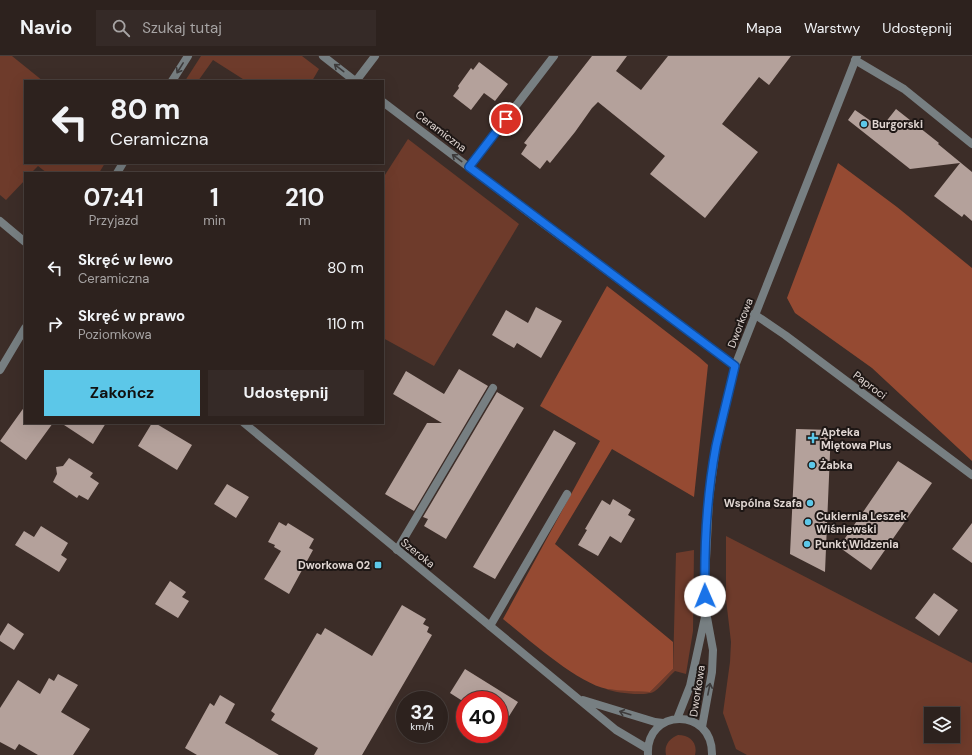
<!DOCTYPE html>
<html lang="pl">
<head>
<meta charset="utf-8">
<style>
  body { margin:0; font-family:"DM Sans",sans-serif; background:#352a27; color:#f1f3f6; height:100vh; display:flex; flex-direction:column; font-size:15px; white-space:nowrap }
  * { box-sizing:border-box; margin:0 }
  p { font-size:13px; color:#a7a4a4 }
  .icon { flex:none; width:22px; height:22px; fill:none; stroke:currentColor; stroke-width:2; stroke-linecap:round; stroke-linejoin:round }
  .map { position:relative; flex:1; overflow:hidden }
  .sheet { position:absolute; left:24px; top:116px; width:360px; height:252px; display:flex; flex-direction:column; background:#2d221e; border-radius:0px; box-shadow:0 4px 16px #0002,0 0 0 1px #483f3c }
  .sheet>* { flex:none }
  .top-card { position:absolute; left:24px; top:24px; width:360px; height:84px; border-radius:0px; box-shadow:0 4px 16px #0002,0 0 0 1px #483f3c; background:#2d221e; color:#f1f3f6; overflow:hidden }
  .controls { position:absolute; left:924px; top:651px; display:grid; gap:8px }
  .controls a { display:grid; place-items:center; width:36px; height:36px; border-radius:0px; background:#2d221e; box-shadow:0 4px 16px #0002,0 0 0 1px #483f3c; font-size:20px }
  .speed { position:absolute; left:396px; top:635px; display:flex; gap:8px; font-size:20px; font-weight:700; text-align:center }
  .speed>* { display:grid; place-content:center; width:52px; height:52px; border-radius:50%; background:#2d221e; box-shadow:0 4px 16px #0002,0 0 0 1px #483f3c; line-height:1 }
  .speed small { font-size:10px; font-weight:400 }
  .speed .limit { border:6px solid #d22; background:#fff; color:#111 }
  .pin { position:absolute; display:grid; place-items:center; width:34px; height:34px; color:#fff; margin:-17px; border:2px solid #fff; border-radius:50%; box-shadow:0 1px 4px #0007 }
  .me { position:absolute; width:44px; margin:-22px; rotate:359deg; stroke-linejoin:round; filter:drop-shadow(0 0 3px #0008) }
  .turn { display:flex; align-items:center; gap:14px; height:84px; padding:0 20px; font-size:18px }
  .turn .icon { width:52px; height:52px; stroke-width:2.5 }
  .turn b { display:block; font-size:28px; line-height:34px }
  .eta { display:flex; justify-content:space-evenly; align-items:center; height:68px; text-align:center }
  .eta b { font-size:24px; font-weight:700; line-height:28px }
  .button { display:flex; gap:8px; margin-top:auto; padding:8px 20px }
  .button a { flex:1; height:46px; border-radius:0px; background:#5cc7e8; color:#111; font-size:16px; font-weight:700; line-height:46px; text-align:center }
  .button a+a { background:#352a27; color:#f1f3f6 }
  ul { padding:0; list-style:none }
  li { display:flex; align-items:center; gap:12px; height:56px; padding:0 20px }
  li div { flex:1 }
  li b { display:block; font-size:15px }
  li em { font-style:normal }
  header { display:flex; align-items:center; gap:24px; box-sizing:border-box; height:56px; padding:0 20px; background:#2d221e; border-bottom:1px solid #483f3c }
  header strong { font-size:19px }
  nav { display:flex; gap:22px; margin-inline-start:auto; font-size:14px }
  .search { width:280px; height:36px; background:#352a27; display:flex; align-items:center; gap:10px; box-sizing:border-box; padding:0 14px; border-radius:0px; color:#a7a4a4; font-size:15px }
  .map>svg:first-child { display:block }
</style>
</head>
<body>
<header>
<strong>Navio</strong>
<div class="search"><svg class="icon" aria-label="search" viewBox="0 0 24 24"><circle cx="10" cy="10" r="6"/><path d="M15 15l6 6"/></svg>Szukaj tutaj</div>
<nav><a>Mapa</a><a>Warstwy</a><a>Udostępnij</a></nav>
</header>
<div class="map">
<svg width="972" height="699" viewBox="0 0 972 699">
  <rect width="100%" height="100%" fill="#3c2d28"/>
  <path fill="#6e3b2b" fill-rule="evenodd" d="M0 0H12L43 25H25V107H105L99 117H47L38 110 31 117H25V124L6 144 0 139Z
    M201 0H302L319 13 312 25H246L213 4 198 25H185Z
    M408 83 519 168 434 310 383 282V122Z
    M726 480 972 607V699H747L736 693 723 657 730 606 731 586 726 543ZM931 658H953V680H931Z
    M694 494 693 575 686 618 675 615C668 621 662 630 655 635 647 641 615 637 606 633L650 636 673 613 676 497Z
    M678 679C690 679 698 687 695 699H666C664 689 669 683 678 679Z"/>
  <path fill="#954a32" d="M838 107 897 151 972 212V405L872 312 795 257 787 242Z
    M607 230 699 301 708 309 694 441 612 393 555 488 673 586V613L650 636C636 635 621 635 607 633 577 627 528 583 503 563L600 385 540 350Z"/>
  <path fill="#b4a19b" d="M592 0H627L616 15 641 34 668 0H791L769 29 759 21 722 68 758 96 705 162 650 118 665 100 598 46 592 52 575 76 550 107 547 104 540 113 521 98 527 89 524 87Z
    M479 6 508 28 495 45 484 37 471 54 453 40 459 32 458 30 471 12 473 14Z
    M896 53 939 87 938 88 972 116V165L964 158 962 161 934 140 960 107 910 113 848 64 855 54 881 72Z
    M536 251 562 265 541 302 517 287 514 292 492 279 506 254 528 267Z
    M459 313 488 330 414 455 385 438 427 367H442L393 338 406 315 444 338Z
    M497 336 524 352 446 483 424 470 428 463 423 461Z
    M25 350V367H53L26 404 0 385Z
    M61 367H106L93 388Z
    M152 367H155L192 389 177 414 138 390Z
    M796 373 831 374 825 516 790 498Z
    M554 374 576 387 495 523 473 511Z
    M69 402 93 417 90 421 99 427 88 444 79 439 77 442 53 426 57 418 56 411 63 410Z
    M898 405 932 427 871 514 839 491Z
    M227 428 249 441 236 462 214 448Z
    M613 443 631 454 628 459 635 463 621 487 610 480 598 500 578 489 587 474 585 473 602 444 610 449Z
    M279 466 286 470 288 467 314 483 309 492 313 494 289 538 264 523 281 495 274 491 275 489 268 486Z
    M972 467V507L952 493Z
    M41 470 68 487 61 499 67 503 59 516 15 489 24 475 34 481Z
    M170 525 186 536 182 541 189 545 178 562 155 548Z
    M934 537 958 554 939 580 915 562Z
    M402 549 426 563 423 568 429 571 427 576 432 579 362 699H314L318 692 271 664 275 658 271 655 317 577 321 579 325 572 372 600Z
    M8 567 24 578 14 594 0 585V580Z
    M465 613 518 646 499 676V644H461L450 637Z
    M58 618 78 629 61 656 90 673 73 699H38L19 688 15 694 0 686V652L18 624 40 638 49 622 54 625Z
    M220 639 235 648 225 667 279 699H197L185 692 210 647 214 650Z"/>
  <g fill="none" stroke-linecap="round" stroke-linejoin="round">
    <path stroke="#777f82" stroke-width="8" d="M323 0 355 25
      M855 4 904 33 972 88
      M172 25 188 0
      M356 25 375 0
      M383 46 533 160 735 310
      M469 111 554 0
      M117 117 123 107
      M754 258 785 279 972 419
      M0 314 25 272
      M397 494 493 332
      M490 570 567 438"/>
    <path stroke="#777f82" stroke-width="8" d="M0 165 25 186
      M244 367 616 674 648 693
      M583 644 655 666 663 667
      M677 663 690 630 705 561
      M702 671 712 616 713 594 706 556 705 524 709 443 716 391 735 310 857 0
      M648 699C645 652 713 650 712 699"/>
  </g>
  <defs><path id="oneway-shaft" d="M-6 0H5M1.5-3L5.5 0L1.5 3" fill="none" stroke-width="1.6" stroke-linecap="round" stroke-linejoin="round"/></defs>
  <g stroke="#3d3b3b">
    <use href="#oneway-shaft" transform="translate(180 12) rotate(122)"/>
    <use href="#oneway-shaft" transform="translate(339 12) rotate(-142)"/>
    <use href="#oneway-shaft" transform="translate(457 102) rotate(-143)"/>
    <use href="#oneway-shaft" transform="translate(709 633) rotate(-79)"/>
    <use href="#oneway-shaft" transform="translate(625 657) rotate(-163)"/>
  </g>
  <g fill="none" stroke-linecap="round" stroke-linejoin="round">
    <defs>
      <path id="route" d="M506 63 469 111 735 310C729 336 722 363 716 390 707 438 704 492 705 540"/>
    </defs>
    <use href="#route" stroke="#114b97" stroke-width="10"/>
    <use href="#route" stroke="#1a73e8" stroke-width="7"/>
  </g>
  <g fill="#5cc7e8" stroke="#1e1715" stroke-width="1.5">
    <circle cx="864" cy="68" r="4"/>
    <path d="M811 376h4v4h4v4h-4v4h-4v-4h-4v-4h4z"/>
    <circle cx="812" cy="409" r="4"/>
    <circle cx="810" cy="447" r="4"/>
    <circle cx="808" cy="466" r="4"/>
    <circle cx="807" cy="488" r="4"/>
    <rect x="374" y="505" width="8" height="8" rx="2"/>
  </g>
  <g text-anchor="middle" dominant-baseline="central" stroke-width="4" stroke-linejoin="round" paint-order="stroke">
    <g font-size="11" font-weight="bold" fill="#e0d6d2" stroke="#1e1715" text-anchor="start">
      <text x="872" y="68">Burgorski</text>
      <text x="821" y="376">Apteka<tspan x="821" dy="13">Miętowa Plus</tspan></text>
      <text x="820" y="409">Żabka</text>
      <text x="802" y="447" text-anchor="end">Wspólna Szafa</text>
      <text x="816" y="460">Cukiernia Leszek<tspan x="816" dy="13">Wiśniewski</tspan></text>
      <text x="815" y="488">Punkt Widzenia</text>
      <text x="370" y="509" text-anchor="end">Dworkowa 02</text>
    </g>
    <g font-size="11" fill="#e0d6d2" stroke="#1e1715">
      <text transform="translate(441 75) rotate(37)">Ceramiczna</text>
      <text transform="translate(740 267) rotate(-69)">Dworkowa</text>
      <text transform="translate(870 329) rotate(37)">Paproci</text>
      <text transform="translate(418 497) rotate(39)">Szeroka</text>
      <text transform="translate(697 635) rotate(-81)">Dworkowa</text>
    </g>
  </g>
</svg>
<div class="controls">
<a><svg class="icon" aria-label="layers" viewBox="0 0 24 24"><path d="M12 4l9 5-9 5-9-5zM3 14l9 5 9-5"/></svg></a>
</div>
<div class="speed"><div>32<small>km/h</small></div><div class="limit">40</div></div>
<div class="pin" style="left:506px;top:63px;background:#d93025"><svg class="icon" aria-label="arrive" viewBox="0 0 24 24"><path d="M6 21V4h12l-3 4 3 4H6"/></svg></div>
<svg class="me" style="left:705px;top:540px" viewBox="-20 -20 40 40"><circle r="19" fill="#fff"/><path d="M0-13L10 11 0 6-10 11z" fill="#1a73e8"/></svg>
<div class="top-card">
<div class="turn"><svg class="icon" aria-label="left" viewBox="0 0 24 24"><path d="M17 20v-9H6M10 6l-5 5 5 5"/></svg><div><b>80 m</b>Ceramiczna</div></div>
</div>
<section class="sheet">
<div class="eta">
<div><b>07:41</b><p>Przyjazd</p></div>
<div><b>1</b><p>min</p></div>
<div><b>210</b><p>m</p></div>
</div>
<ul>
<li><svg class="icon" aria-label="left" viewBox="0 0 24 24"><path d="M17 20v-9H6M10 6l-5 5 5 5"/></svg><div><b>Skręć w lewo</b><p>Ceramiczna</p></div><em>80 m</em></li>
<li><svg class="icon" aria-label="right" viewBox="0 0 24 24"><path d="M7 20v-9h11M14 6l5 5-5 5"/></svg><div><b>Skręć w prawo</b><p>Poziomkowa</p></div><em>110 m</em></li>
</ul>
<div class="button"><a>Zakończ</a><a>Udostępnij</a></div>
</section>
</div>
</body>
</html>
